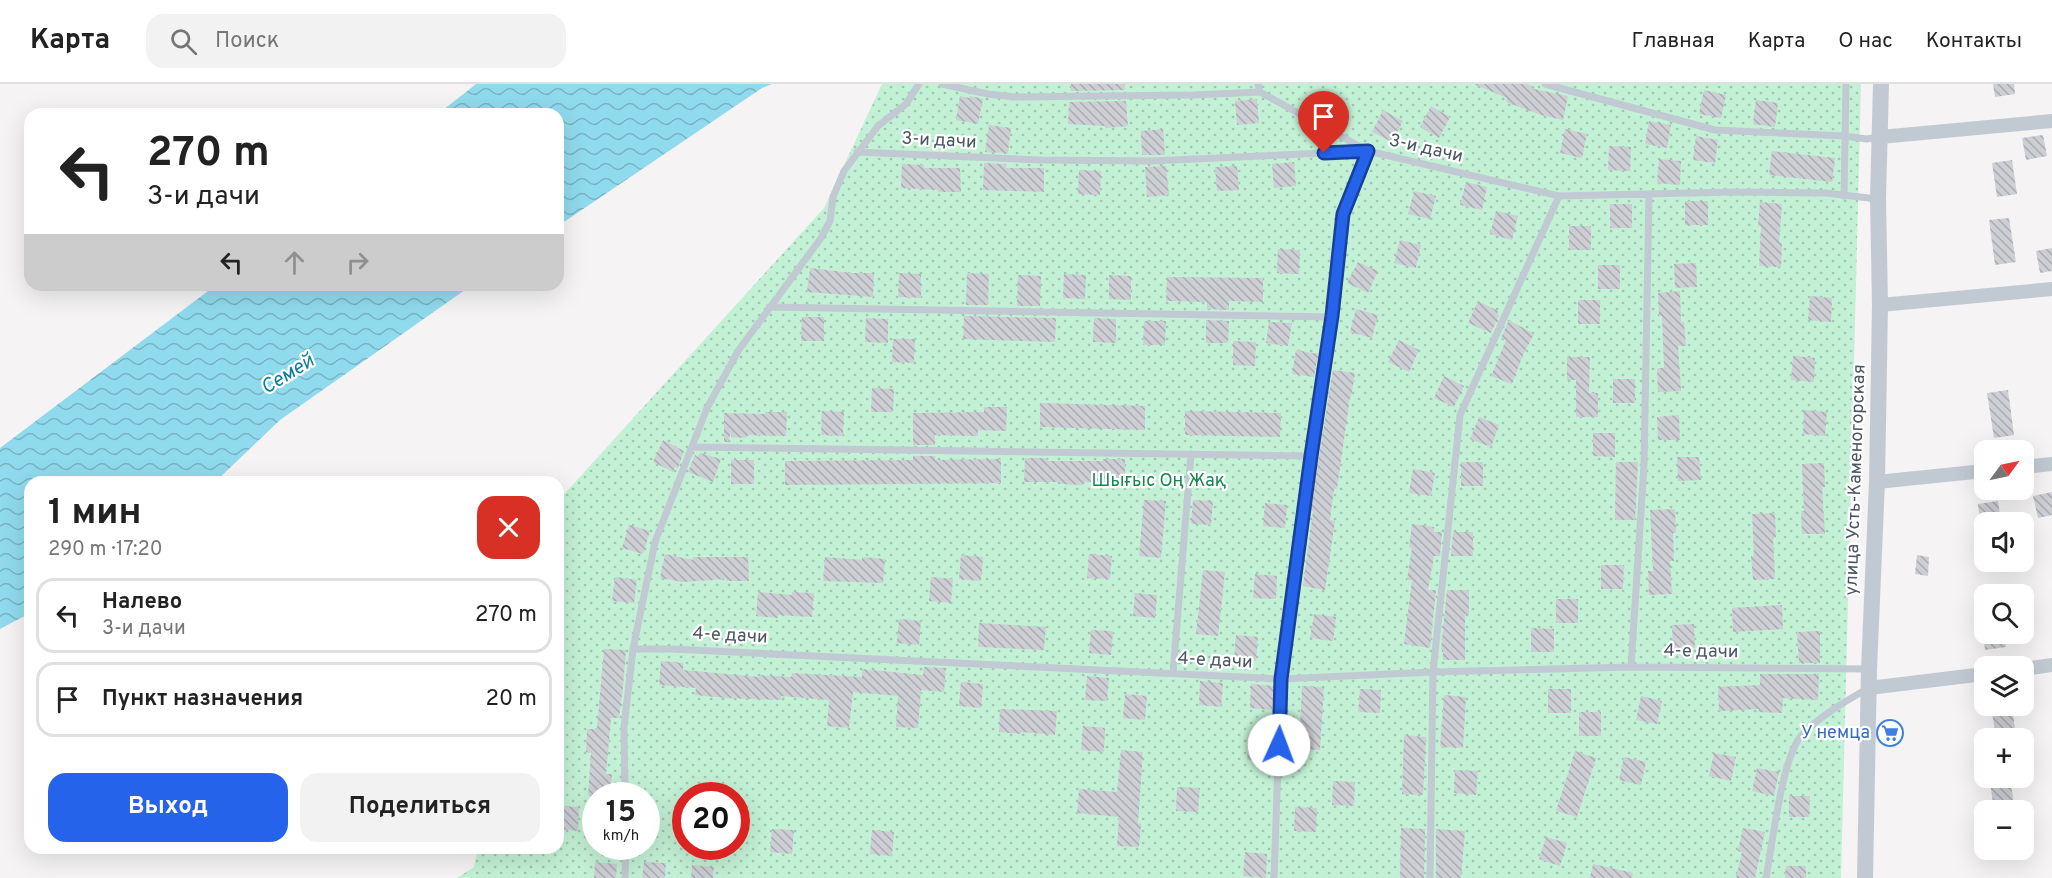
<!DOCTYPE html>
<html lang="ru">
<head>
<meta charset="utf-8">
<style>
  body { margin:0; font-family:Overpass,sans-serif; background:#f2f2f2; color:#222; height:100vh; display:flex; flex-direction:column; font-size:22px; white-space:nowrap }
  * { box-sizing:border-box; margin:0 }
  p { font-size:20px; color:#767676 }
  .icon { flex:none; width:33px; height:33px; fill:none; stroke:currentColor; stroke-width:2; stroke-linecap:round; stroke-linejoin:round }
  .map { position:relative; flex:1; overflow:hidden }
  .sheet { position:absolute; left:24px; top:392px; width:540px; height:378px; display:flex; flex-direction:column; background:#fff; border-radius:18px; box-shadow:0 6px 24px #0002 }
  .sheet>* { flex:none }
  .guide { position:absolute; left:24px; top:24px; width:540px; height:183px; border-radius:18px; box-shadow:0 6px 24px #0002; background:#fff; color:#222; overflow:hidden }
  .needle { width:39px; rotate:57deg }
  .controls { position:absolute; left:1974px; top:356px; display:grid; gap:12px }
  .controls a { display:grid; place-items:center; width:60px; height:60px; border-radius:12px; background:#fff; box-shadow:0 6px 24px #0002; font-size:30px }
  .speed { position:absolute; left:582px; top:698px; display:flex; gap:12px; font-size:30px; font-weight:700; text-align:center }
  .speed>* { display:grid; place-content:center; width:78px; height:78px; border-radius:50%; background:#fff; box-shadow:0 6px 24px #0002; line-height:1 }
  .speed small { font-size:15px; font-weight:400 }
  .speed .limit { border:9px solid #d22; background:#fff; color:#111 }
  .pin { position:absolute; display:grid; place-items:center; width:51px; height:51px; color:#fff; margin:-62px -26px; border-radius:50% 50% 50% 0; rotate:-45deg; box-shadow:0 0 6px #0007 }
  .pin .icon { rotate:45deg }
  .me { position:absolute; width:66px; margin:-33px; rotate:2deg; stroke-linejoin:round; filter:drop-shadow(0 0 4px #0008) }
  .turn { display:flex; align-items:center; gap:21px; height:126px; padding:0 24px; font-size:27px }
  .turn .icon { width:78px; height:78px; stroke-width:2.5 }
  .turn b { display:block; font-size:42px; line-height:51px }
  .lanes { display:flex; align-items:center; height:57px; padding:0 24px; background:#0003; justify-content:center; gap:30px; direction:ltr }
  .lanes .off { opacity:.35 }
  .round { display:grid; place-items:center; flex:none; width:63px; height:63px; border-radius:18px; background:#f2f2f2 }
  .headline { display:flex; align-items:center; justify-content:space-between; height:102px; padding:0 24px }
  h1 { font-size:36px; font-weight:700; line-height:45px }
  .action { display:flex; gap:12px; margin-top:auto; padding:12px 24px }
  .action a { flex:1; height:69px; border-radius:18px; background:#2563eb; color:#fff; font-size:24px; font-weight:700; line-height:69px; text-align:center }
  .action a+a { background:#f2f2f2; color:#222 }
  ul { padding:0; list-style:none }
  li { display:flex; align-items:center; gap:18px; height:75px; margin:0 12px 9px; padding:0 12px; border:3px solid #e0e0e0; border-radius:18px }
  li div { flex:1 }
  li b { display:block; font-size:22px }
  li em { font-style:normal }
  header { display:flex; align-items:center; gap:36px; box-sizing:border-box; height:84px; padding:0 30px; background:#fff; border-bottom:2px solid #e0e0e0 }
  header strong { font-size:28px }
  nav { display:flex; gap:33px; margin-inline-start:auto; font-size:21px }
  .search { width:420px; height:54px; background:#f2f2f2; display:flex; align-items:center; gap:15px; box-sizing:border-box; padding:0 21px; border-radius:18px; color:#767676; font-size:22px }
  .map>svg:first-child { display:block }
</style>
</head>
<body>
<header>
<strong>Карта</strong>
<div class="search"><svg class="icon" aria-label="search" viewBox="0 0 24 24"><circle cx="10" cy="10" r="6"/><path d="M15 15l6 6"/></svg>Поиск</div>
<nav><a>Главная</a><a>Карта</a><a>О нас</a><a>Контакты</a></nav>
</header>
<div class="map">
<svg width="2052" height="794" viewBox="0 0 2052 794">
  <defs>
    <pattern id="green-dots" width="8" height="8" patternUnits="userSpaceOnUse" patternTransform="scale(1.5)"><rect width="8" height="8" fill="#c3f1d5"/><path d="M2 2h.1M6 6h.1" fill="none" stroke="#a0c6b0" stroke-width="1.8" stroke-linecap="round"/></pattern>
    <pattern id="water-waves" width="16" height="10" patternUnits="userSpaceOnUse" patternTransform="scale(1.5)"><rect width="16" height="10" fill="#90daee"/><path d="M0 5q4-4 8 0t8 0" fill="none" stroke="#78b4c4"/></pattern>
    <pattern id="building-back-hatch" width="6" height="6" patternUnits="userSpaceOnUse" patternTransform="scale(1.5)"><rect width="6" height="6" fill="#cdcfd5"/><path d="M-1 5l2 2M0 0l6 6M5-1l2 2" fill="none" stroke="#a8abb0"/></pattern>
  </defs>
  <rect width="100%" height="100%" fill="#f5f3f3"/>
  <path fill="url(#green-dots)" fill-rule="evenodd" d="M882 0H1861L1841 794H457L474 783 478 764H558V417L824 124ZM596 711H646V762H596ZM686 711H736V762H686Z"/>
  <path fill="url(#water-waves)" d="M476 0H772L762 4 558 142V30H438Z
    M216 201H472L280 336 216 397 30 398V529L0 545V364Z"/>
  <path fill="url(#building-back-hatch)" d="M1071 0H1125V6L1071 7Z
    M1474 0H1526L1534 3V5L1568 12 1563 36 1541 31 1506 18 1507 14Z
    M1993 0H2014L2015 10 1995 13Z
    M1704 6 1726 11 1721 34 1699 30Z
    M960 12 969 14 970 12 983 15 978 40 956 36Z
    M1257 15 1259 39 1237 41 1235 17Z
    M1756 16 1778 19 1775 43 1753 40Z
    M1126 17 1128 42 1106 44 1105 42 1068 40 1069 18Z
    M1431 22 1450 33 1439 54 1420 43Z
    M1383 26 1403 37 1392 58 1372 48Z
    M1649 37 1671 41 1667 64 1645 60Z
    M989 41 1011 44 1008 69 985 68Z
    M1163 45 1165 71H1142L1141 47Z
    M1565 45 1587 50 1582 74 1560 69Z
    M2043 51 2047 72 2026 76 2022 54Z
    M1696 52 1718 56 1715 79 1693 76Z
    M1609 62 1631 63 1630 87 1608 86Z
    M1772 67 1835 74 1832 98 1769 91Z
    M1659 75 1681 77 1680 101 1657 99Z
    M2012 76 2017 110 1997 113 1992 79Z
    M1294 78 1296 102 1274 104 1272 80Z
    M984 79 1006 80V84H1044V108L983 106Z
    M902 80 924 81V84H960L961 108H938V106L901 104Z
    M1166 82 1169 111 1147 113 1145 83Z
    M1237 82 1239 106 1217 107 1215 83Z
    M1079 86 1101 87 1100 111 1078 110Z
    M1466 98 1487 103 1482 126 1460 121Z
    M1414 107 1436 112 1430 135 1408 130Z
    M1685 117H1708V141H1685Z
    M1760 118 1782 120 1779 159H1782L1781 183 1759 182 1761 142H1758Z
    M1610 120H1632V144H1610Z
    M1496 127 1518 132 1512 156 1490 150Z
    M2009 134 2016 178 1995 181 1989 136Z
    M1569 142H1591V166H1569Z
    M1400 156 1421 161 1416 184 1394 179Z
    M2052 164V187L2040 189 2036 167Z
    M1278 165 1300 166 1299 190 1277 189Z
    M1358 178 1378 187 1368 209 1347 199Z
    M1696 179 1697 203 1675 204 1674 180Z
    M1598 181H1620V205H1598Z
    M810 184 852 189H874L873 213 807 208Z
    M899 189 921 190V214L898 213Z
    M967 189 989 190 988 221H966Z
    M1064 190 1086 191 1085 215 1063 214Z
    M1018 191 1041 192 1040 222H1017Z
    M1109 191 1131 192V216L1109 215Z
    M1167 193 1263 194V218L1229 217V226L1207 225V218L1166 217Z
    M1680 207 1681 238H1684L1686 262H1678L1681 307 1658 308 1657 284H1664L1662 232H1659L1658 209Z
    M1810 212 1832 214 1831 238 1808 236Z
    M1578 216H1600V240H1578Z
    M1478 217 1498 227 1497 230 1499 231 1491 249 1468 239Z
    M1356 225 1378 231 1372 254 1350 248Z
    M964 232 1056 234 1055 258 963 255Z
    M802 233H824V257H801Z
    M866 234 888 235V259L865 258Z
    M1094 234 1116 235V259L1093 258Z
    M1206 236 1229 237 1228 259H1206Z
    M1509 236 1534 250 1523 271 1512 300 1491 292 1506 256 1501 254Z
    M1144 237H1166L1165 261H1143Z
    M1269 238 1292 239 1288 262 1266 259Z
    M893 255H915L914 279 892 278Z
    M1399 256 1419 266 1409 288 1388 278Z
    M1233 257 1256 258 1255 282 1233 281Z
    M1296 266 1318 270 1314 293 1292 290Z
    M1793 272 1815 274 1814 298 1791 296Z
    M1567 273H1590L1589 309H1598V333H1576V296H1567Z
    M1333 286 1355 289 1351 313H1350L1337 405H1334L1330 436 1335 437 1325 506 1303 502 1313 427 1309 426 1313 403H1314Z
    M1444 292 1464 302 1454 323 1434 314Z
    M1613 295H1635V319H1613Z
    M872 304 894 305 893 328H871Z
    M2008 306 2014 351 1994 354 1987 309Z
    M1040 319 1145 322V346L1040 343Z
    M984 323H1007L1006 347 978 346V352L935 351V361H913V329L984 328Z
    M1804 326 1827 328 1825 352 1803 350Z
    M822 327 844 328 843 352 821 351Z
    M1185 327 1281 329 1280 353 1185 351Z
    M765 328H787L786 352 746 351V354L731 353V348L728 358H724V329L765 330Z
    M1679 331 1680 356H1658L1657 333Z
    M1479 333 1499 341 1491 363 1470 355Z
    M1593 349H1615V373L1593 372Z
    M663 356 684 367 678 384 675 383 673 388 653 378Z
    M700 369 721 375 713 398 688 388 695 371 698 373Z
    M913 372H935V376L1001 375V399L785 401V377L913 376Z
    M1677 373H1699L1701 396 1678 397Z
    M1025 374H1047V377H1103V375H1125V398H1083V401L1061 400V398H1024Z
    M731 376H754V400H731Z
    M1461 378H1483V402H1461Z
    M1616 378H1638L1635 436H1615Z
    M1824 379 1825 403H1822L1825 450H1802L1801 427H1804L1802 380Z
    M1413 385 1435 389 1431 412 1409 409Z
    M2052 408V431L2038 434 2033 412Z
    M1144 416 1166 417 1161 474 1139 472Z
    M1193 416 1213 417 1211 441 1191 440Z
    M1998 417 2001 438H1980L1978 420Z
    M1265 419 1287 421 1285 444 1263 442Z
    M1675 425 1676 449H1673L1674 477H1670L1672 510 1649 511 1648 487H1653L1650 426Z
    M1775 429 1776 453H1773L1775 495 1753 496 1751 472H1754L1752 430Z
    M1412 440 1434 443V448H1442L1440 472H1434L1428 506H1436L1430 564 1404 560 1412 496H1407L1412 464 1409 463Z
    M629 441 650 447 643 470 622 464Z
    M1453 448H1473V472H1451Z
    M665 470 693 476V473H748L749 497H726V495L682 498 660 494Z
    M1089 470 1112 472 1110 495 1087 494Z
    M961 471 983 473 981 497 959 495Z
    M1917 471 1929 473 1928 492 1915 490Z
    M825 473 862 476V473L885 475 883 499 823 497Z
    M1601 481H1624L1623 505H1601Z
    M1203 486 1225 488 1218 552 1196 550Z
    M1255 490 1277 492 1276 515 1253 514Z
    M615 493 637 496 634 519 612 517Z
    M931 493 953 495 951 519 929 517Z
    M1447 506H1469V530H1465V576H1443V566H1441Z
    M758 508 792 511V508L814 509 812 533 778 531V534L756 532Z
    M1135 509 1157 511 1155 534 1133 532Z
    M1556 515H1578V539H1556Z
    M1782 521 1783 545 1733 548 1732 524Z
    M1314 530 1336 533 1333 557 1310 554Z
    M899 535 921 537 919 561 897 559Z
    M979 539 1046 543 1044 566 978 563Z
    M1694 540 1695 564 1673 565 1672 541Z
    M1531 544 1554 545V568H1531Z
    M1091 546 1113 547 1111 571 1089 569Z
    M1820 547V579H1799L1797 548Z
    M1983 549H2004L2006 563 1985 566Z
    M1236 551 1258 553 1256 577 1234 575Z
    M604 565 626 566 623 603 619 634H611L606 690H612L610 711H588L591 669 586 668 587 645H597Z
    M661 577 683 579V586L760 593V591L791 593 792 589 862 593V585L923 591 924 583 946 584 944 608 921 606 918 644 896 643 898 612 853 608 849 644 827 642 829 616 781 612V616L725 614 695 611 696 604 659 601Z
    M1760 590H1819L1818 616 1783 614 1782 629 1758 628 1759 625 1719 627 1718 603 1760 601Z
    M1087 592 1109 594 1107 617 1085 616Z
    M1200 597 1223 599 1221 623 1199 621Z
    M961 598 983 600 981 624 959 622Z
    M1251 600 1274 602 1272 626 1250 624Z
    M1302 602 1324 603 1320 666 1299 665Z
    M1360 605 1381 606 1380 629 1358 628Z
    M1548 605H1571V629H1548Z
    M1125 610 1147 612 1145 636 1123 634Z
    M1444 611 1466 613 1463 664 1440 663Z
    M1641 612 1662 617 1657 640 1636 636Z
    M1991 621H2012L2016 654H1996Z
    M1000 625 1057 627 1055 651 1021 648V650L999 648Z
    M1579 628H1601V652H1579Z
    M1083 642 1105 644 1104 668 1081 666Z
    M1404 651 1426 653 1423 711 1402 710Z
    M1249 652 1272 654 1270 677 1247 676Z
    M1121 666 1143 668 1138 739 1141 740 1139 763 1117 762 1119 733 1077 729 1079 705 1117 708Z
    M1575 667 1596 674 1577 733 1556 727Z
    M1714 669 1736 673 1731 697 1709 692Z
    M1624 673 1646 678 1641 701 1619 696Z
    M1757 684 1779 688 1774 712 1752 707Z
    M1455 686 1478 687 1476 711 1454 709Z
    M2010 695 2015 726H1994L1990 698Z
    M1333 697 1355 698 1354 722 1332 721Z
    M1177 703 1200 704 1198 728 1176 727Z
    M1789 712H1810L1809 733H1789Z
    M558 722 579 723 578 747 558 745Z
    M1295 723 1317 724 1316 748 1294 747Z
    M1401 744 1425 745 1424 794H1400Z
    M1743 744 1765 748 1755 794H1736L1742 768 1738 767Z
    M772 745 794 746 792 770 770 768Z
    M1436 745 1465 747 1461 794H1436Z
    M872 746 894 748 892 772 870 770Z
    M1546 753 1567 759 1560 782 1539 775Z
    M1245 768 1267 770 1266 794 1243 792Z
    M595 778 617 780 616 794H594Z
    M644 778 666 779 665 794H642Z
    M1593 780 1633 789 1632 794H1590Z
    M692 781 714 783 713 794H691Z
    M1786 782H1806V794H1785Z"/>
  <g fill="none" stroke-linecap="round" stroke-linejoin="round">
    <path stroke="#c1cad2" stroke-width="7" d="M942 0 988 10 1014 13 1194 11 1260 8
      M1258 0 1260 8 1368 67 1343 130 1332 233 1311 372 1281 595 1274 794
      M1545 0 1715 46 1844 52 1867 55 1878 53
      M857 68 1041 76 1151 77 1368 67 1559 112 1733 108 1826 109 1877 115
      M1844 112 1846 0
      M769 223 1332 233
      M692 363 1311 372
      M633 565H672L1281 595 1433 588 1631 583 1869 585
      M1631 583 1644 381 1649 111
      M1173 589 1191 370
      M625 711 624 643 633 565 655 458 707 324 738 267 821 154 830 137 833 113 844 87 878 42 906 20 919 0
      M625 794 626 762
      M1430 794 1433 588 1460 331 1559 112
      M1766 794C1772 763 1782 671 1802 651 1820 632 1844 618 1867 605"/>
    <path stroke="#c1cad2" stroke-width="14" d="M1880 53 2052 37
      M1880 221 2052 205
      M2024 383 2052 380
      M1877 398 1984 387
      M2024 585 2052 581
      M1869 604 1984 590"/>
    <path stroke="#c1cad2" stroke-width="16" d="M1865 794 1869 585 1877 398 1880 221 1878 115 1881 0"/>
  </g>
  <g fill="none" stroke-linecap="round" stroke-linejoin="round">
    <defs>
      <path id="route" d="M1279 661 1281 595 1311 372 1332 232 1343 130 1368 67 1324 69"/>
    </defs>
    <use href="#route" stroke="#184099" stroke-width="15"/>
    <use href="#route" stroke="#2563eb" stroke-width="10"/>
  </g>
  <defs>
    <symbol id="supermarket-ring" viewBox="-11 -11 22 22"><circle r="9.5" fill="#fff" stroke="#3f7fe0" stroke-width="1.5"/><path d="M-6-5.5h2.5l.6 2H6L4.5 2H-2.5L-4.4-4H-6ZM-1.5 3.2a1.3 1.3 0 1 0 .1 0ZM3 3.2a1.3 1.3 0 1 0 .1 0Z" fill="#3f7fe0"/></symbol>
  </defs>
  <g fill-rule="evenodd">
    <use href="#supermarket-ring" x="1875" y="634" width="30" height="30"/>
  </g>
  <g text-anchor="middle" dominant-baseline="central" stroke-width="4.5" stroke-linejoin="round" paint-order="stroke">
    <g font-size="18" fill="#4a5661" stroke="#fff">
      <text transform="translate(939 57) rotate(3)">3-и дачи</text>
      <text transform="translate(1426 65) rotate(13)">3-и дачи</text>
      <text transform="translate(1856 396) rotate(-88)">улица Усть-Каменогорская</text>
      <text transform="translate(730 552) rotate(3)">4-е дачи</text>
      <text transform="translate(1701 568) rotate(1)">4-е дачи</text>
      <text transform="translate(1215 577) rotate(3)">4-е дачи</text>
    </g>
    <g font-size="18" fill="#17864f" stroke="#fff">
      <text x="1159" y="397">Шығыс Оң Жақ</text>
    </g>
    <g font-size="18" fill="#366cbe" stroke="#fff" text-anchor="end">
      <text x="1870" y="649">У немца</text>
    </g>
    <g font-size="20" font-style="italic" fill="#0c7c9b" stroke="#fff">
      <text transform="translate(288 291) rotate(-32)">Семей</text>
    </g>
  </g>
</svg>
<div class="controls">
<a><svg class="needle" viewBox="-14 -14 28 28"><path d="M0-13l5 13h-10z" fill="#e53935"/><path d="M0 13l5-13h-10z" fill="#767676"/></svg></a>
<a><svg class="icon" aria-label="sound" viewBox="0 0 24 24"><path d="M4 9h4l5-4v14l-5-4H4zM17 9q2 3 0 6"/></svg></a>
<a><svg class="icon" aria-label="search" viewBox="0 0 24 24"><circle cx="10" cy="10" r="6"/><path d="M15 15l6 6"/></svg></a>
<a><svg class="icon" aria-label="layers" viewBox="0 0 24 24"><path d="M12 4l9 5-9 5-9-5zM3 14l9 5 9-5"/></svg></a>
<a>+</a>
<a>−</a>
</div>
<div class="speed"><div>15<small>km/h</small></div><div class="limit">20</div></div>
<div class="pin" style="left:1324px;top:69px;background:#d93025"><svg class="icon" aria-label="arrive" viewBox="0 0 24 24"><path d="M6 21V4h12l-3 4 3 4H6"/></svg></div>
<svg class="me" style="left:1279px;top:661px" viewBox="-20 -20 40 40"><circle r="19" fill="#fff"/><path d="M0-13L10 11 0 6-10 11z" fill="#2563eb"/></svg>
<div class="guide">
<div class="turn"><svg class="icon" aria-label="left" viewBox="0 0 24 24"><path d="M17 20v-9H6M10 6l-5 5 5 5"/></svg><div><b>270 m</b>3-и дачи</div></div>
<div class="lanes"><svg class="icon" aria-label="left" viewBox="0 0 24 24"><path d="M17 20v-9H6M10 6l-5 5 5 5"/></svg><svg class="icon off" aria-label="ahead" viewBox="0 0 24 24"><path d="M12 20V5M6 11l6-6 6 6"/></svg><svg class="icon off" aria-label="right" viewBox="0 0 24 24"><path d="M7 20v-9h11M14 6l5 5-5 5"/></svg></div>
</div>
<section class="sheet">
<div class="headline"><div><h1>1 мин</h1><p>290 m · 17:20</p></div><a class="round" style="background:#d93025;color:#fff"><svg class="icon" aria-label="close" viewBox="0 0 24 24"><path d="M6 6l12 12M18 6L6 18"/></svg></a></div>
<ul>
<li><svg class="icon" aria-label="left" viewBox="0 0 24 24"><path d="M17 20v-9H6M10 6l-5 5 5 5"/></svg><div><b>Налево</b><p>3-и дачи</p></div><em>270 m</em></li>
<li><svg class="icon" aria-label="arrive" viewBox="0 0 24 24"><path d="M6 21V4h12l-3 4 3 4H6"/></svg><div><b>Пункт назначения</b></div><em>20 m</em></li>
</ul>
<div class="action"><a>Выход</a><a>Поделиться</a></div>
</section>
</div>
</body>
</html>
